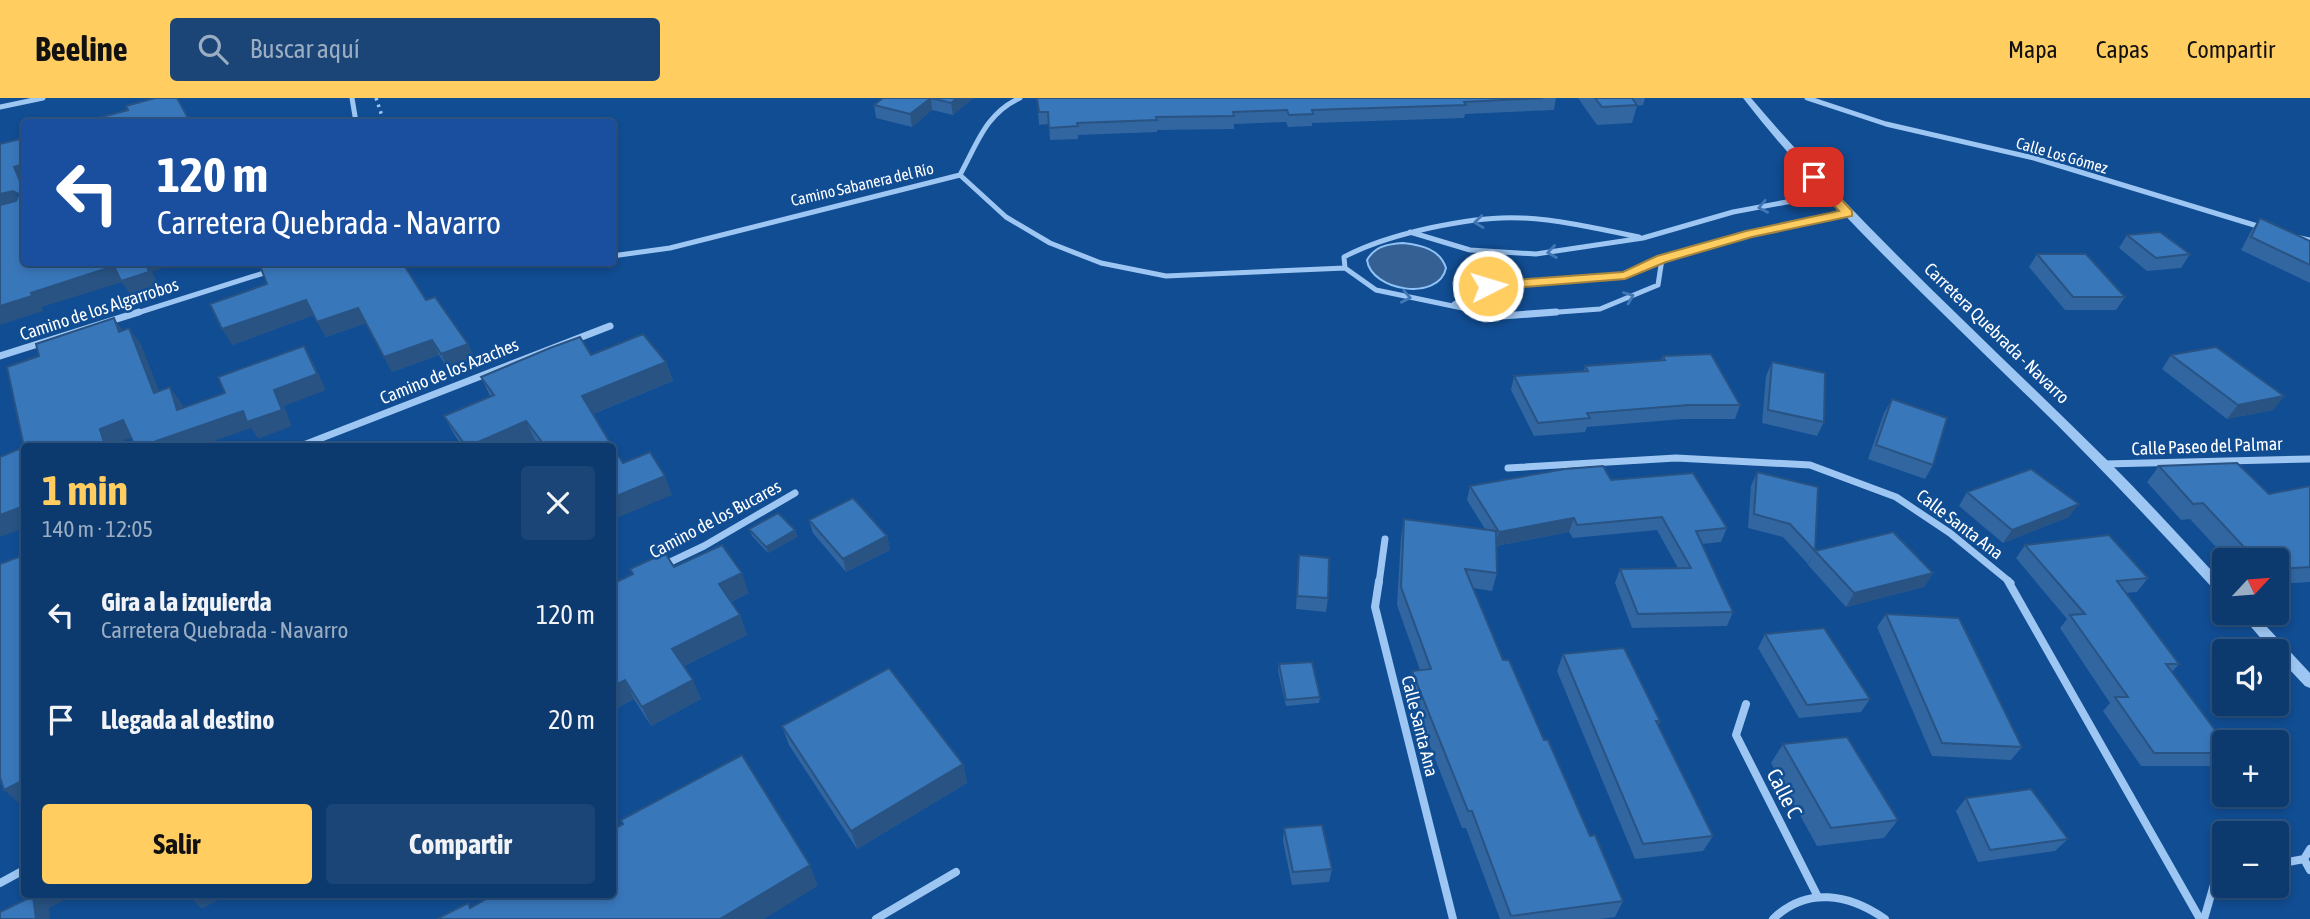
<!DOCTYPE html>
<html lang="es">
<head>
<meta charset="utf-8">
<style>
  body { margin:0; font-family:"Asap Condensed",sans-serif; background:#1b4576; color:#f1f3f6; height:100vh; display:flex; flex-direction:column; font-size:26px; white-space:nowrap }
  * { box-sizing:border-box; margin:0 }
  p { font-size:23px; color:#9aadc2 }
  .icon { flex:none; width:38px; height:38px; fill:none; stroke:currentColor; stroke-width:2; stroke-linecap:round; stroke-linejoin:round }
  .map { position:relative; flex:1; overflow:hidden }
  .sheet { position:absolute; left:21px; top:345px; width:595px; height:455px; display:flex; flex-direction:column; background:#0d3a6e; border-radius:7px; box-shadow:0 4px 10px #0003,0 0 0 2px #2d5481 }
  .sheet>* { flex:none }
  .top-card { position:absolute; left:21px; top:21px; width:595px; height:147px; border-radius:7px; box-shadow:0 4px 10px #0003,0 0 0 2px #2d5481; background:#1a4fa0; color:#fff; overflow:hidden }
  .needle { width:46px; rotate:64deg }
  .fabs { position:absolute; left:2212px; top:450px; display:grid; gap:14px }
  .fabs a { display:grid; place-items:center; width:77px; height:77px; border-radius:7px; background:#0d3a6e; box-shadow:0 4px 10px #0003,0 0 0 2px #2d5481; font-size:35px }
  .pin { position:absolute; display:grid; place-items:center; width:60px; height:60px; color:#fff; margin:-30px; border-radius:14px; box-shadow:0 4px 10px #0006 }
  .me { position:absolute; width:77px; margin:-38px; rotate:85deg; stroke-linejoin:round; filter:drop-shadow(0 0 5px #0008) }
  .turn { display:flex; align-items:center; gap:24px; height:147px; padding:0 21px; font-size:32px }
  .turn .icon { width:91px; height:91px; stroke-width:2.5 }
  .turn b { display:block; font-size:49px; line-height:60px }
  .round { display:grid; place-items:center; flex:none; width:74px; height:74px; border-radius:7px; background:#1b4576 }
  .summary { display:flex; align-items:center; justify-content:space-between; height:119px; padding:0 21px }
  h1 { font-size:42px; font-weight:700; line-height:52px; color:#ffcd60 }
  .cta { display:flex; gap:14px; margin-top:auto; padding:14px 21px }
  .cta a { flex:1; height:80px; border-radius:7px; background:#ffcd60; color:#111; font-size:28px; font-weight:700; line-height:80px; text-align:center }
  .cta a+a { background:#1b4576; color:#f1f3f6 }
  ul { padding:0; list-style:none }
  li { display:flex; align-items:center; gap:21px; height:105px; padding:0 21px }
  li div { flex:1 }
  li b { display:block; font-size:26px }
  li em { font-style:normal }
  header { display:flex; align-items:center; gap:42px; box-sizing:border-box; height:98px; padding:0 35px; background:#ffcd60; color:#111 }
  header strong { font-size:33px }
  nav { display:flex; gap:38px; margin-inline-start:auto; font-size:24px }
  .search { width:490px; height:63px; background:#1b4576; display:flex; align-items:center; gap:18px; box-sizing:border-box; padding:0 24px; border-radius:7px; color:#9aadc2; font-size:26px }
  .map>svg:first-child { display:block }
</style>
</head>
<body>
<header>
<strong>Beeline</strong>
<div class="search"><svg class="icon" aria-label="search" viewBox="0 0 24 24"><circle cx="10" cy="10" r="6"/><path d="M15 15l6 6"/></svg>Buscar aquí</div>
<nav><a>Mapa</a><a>Capas</a><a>Compartir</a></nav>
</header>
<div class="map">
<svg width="2310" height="821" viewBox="0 0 2310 821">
  <rect width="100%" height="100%" fill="#114d93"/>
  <path fill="#346093" stroke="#8fc2f6" stroke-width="2" d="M1403 145C1421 147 1440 151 1446 170 1439 204 1371 193 1367 162 1375 148 1388 146 1403 145Z"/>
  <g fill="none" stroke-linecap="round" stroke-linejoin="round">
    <path stroke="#9ec6f3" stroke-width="3.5" stroke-dasharray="2.5 4.5" stroke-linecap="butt" d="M376 0 384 24"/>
    <path stroke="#9ec6f3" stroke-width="5" d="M352 0 356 24
      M1807 0 1886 26 2034 60 2264 130
      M0 9 43 0
      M960 77 1006 119 1050 145 1101 165 1166 178 1345 170 1376 192 1491 216
      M960 77C977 46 986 15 1020 0
      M1410 134 1470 152 1536 156 1643 140 1733 114 1830 96
      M2295 139 2310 142
      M612 158 670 150 960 77
      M1345 170 1344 159C1387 136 1473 117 1522 120 1561 122 1600 131 1639 139
      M1454 206 1488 188 1625 177 1662 161
      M134 216 267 174 285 164
      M1531 216 1600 211 1658 187 1662 161 1750 135 1847 115"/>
    <path stroke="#9ec6f3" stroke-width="7" d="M1481 214 1502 218 1556 214
      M0 258 139 214
      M301 348 610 228
      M2105 366 2310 361
      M1508 370 1676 360 1810 367 1896 399 1950 435 2011 485
      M664 467 704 448 795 395
      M1379 485 1385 441"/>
    <path stroke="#9ec6f3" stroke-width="8" d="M1379 483 1375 509 1453 821
      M2008 483 2200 821
      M1746 606 1736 637 1817 797
      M2310 751 2304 761 2310 772
      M2277 766 2304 761
      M0 785 24 772
      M876 821 956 774
      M1773 821C1807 788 1849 796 1885 821
      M2204 821 2217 776 2224 775"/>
    <path fill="#9ec6f3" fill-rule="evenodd" d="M1743 0H1751C1861 130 1987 243 2108 363 2148 403 2186 445 2224 486V499L2219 497C2152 424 2085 353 2013 284 1920 193 1823 103 1743 0Z
      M2238 514H2253L2310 575V590L2305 588 2277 558V553H2272Z"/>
  </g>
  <path fill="#3166a1" d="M883 0H973L953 17 932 12 912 29 876 20 874 7Z
    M1037 0H1556L1554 12 1465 16 1464 20 1312 25V28L1288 29 1286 24 1234 26V31L1157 32V34L1078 37V41L1050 42 1049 26 1039 27Z
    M1578 0H1645L1643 7 1637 8 1632 25 1597 27Z
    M2260 120 2310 143V185L2241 152 2251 133Z
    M2127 137 2190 156 2181 170 2147 173 2119 150Z
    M2037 156 2125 199 2116 212H2065L2029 169Z
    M261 164 334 167 426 202 468 246 475 261 448 271 439 257 392 274 366 225 326 239 314 217 232 247 267 186Z
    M591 257 666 264 673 283 593 316 612 348H539L535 342 521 348H462L454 336 444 318 490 298 481 279Z
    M2171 257 2284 298 2273 312 2227 321 2162 271Z
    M1663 258 1740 307 1735 321H1683L1587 329 1585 334 1534 338 1511 292 1514 278 1584 273 1585 268 1661 262Z
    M1772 264 1824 324 1817 338 1762 325 1766 278Z
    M1892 301 1933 367 1925 381 1868 361 1884 315Z
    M2159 368 2269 396 2310 388V484L2277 486V462H2228L2190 421 2181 422 2147 384Z
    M1757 374 1815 453 1808 466 1783 439 1748 430 1751 388Z
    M1611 382 1727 430 1721 444 1702 446 1733 514 1727 528 1632 530 1615 485 1620 471 1678 470 1657 432 1573 440 1569 434 1496 448 1497 475 1492 493 1473 490 1503 562 1623 803 1615 819 1600 821H1500L1466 730H1462L1408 591 1412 573 1420 572 1397 507 1401 439 1404 421 1485 431 1467 402 1470 388Z
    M1967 394 2069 419 2003 445 1959 408Z
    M809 422 887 438 890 452 846 474 813 435Z
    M749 431 795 432 797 439 768 455 752 438Z
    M2025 447 2148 480 2137 494 2125 495 2179 566 2172 574 2224 644V663L2218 668H2141L2103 613 2110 605 2060 530 2067 521 2016 460Z
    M1815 453 1933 475 1924 489 1846 509 1808 467Z
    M1299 457 1328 500 1326 514 1296 511Z
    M674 469 749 495 731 504 740 517 747 537 684 568 701 601 651 628 634 601 612 613V486L633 476 630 471Z
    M1886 516 2022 649 2011 662 1932 658 1877 529Z
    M1765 536 1870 601 1861 614 1799 620 1758 550Z
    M1563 556 1660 623 1658 627 1713 738 1703 753 1635 761 1557 573Z
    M1279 566 1320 599 1319 605 1286 608 1278 573Z
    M782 628 963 666 967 685 857 751 789 647Z
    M1783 646 1898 722 1884 740 1817 748 1771 665Z
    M1966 700 2068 741 2055 753 1978 764 1956 713Z
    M1284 730 1332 771 1329 784 1292 787 1283 743Z"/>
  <path fill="#285383" d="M177 0 191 24H185Z
    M931 0 932 12 912 29 910 16Z
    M957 0H973L953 17 951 5Z
    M24 66V92L14 69Z
    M13 93 23 107 0 114V96Z
    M145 164H180L152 174 159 188 131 198 122 184 42 209 43 213 0 227V208L31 195 114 168Z
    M306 202 314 217 232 247 222 231Z
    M358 210 366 225 326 239 317 224Z
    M114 220 125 236 119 234Z
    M129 230 141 246 166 311 154 295Z
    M432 242 439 257 392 274 384 259Z
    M468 246 475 261 448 271 441 256Z
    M304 248 313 264 326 292 284 308 292 328 258 341 251 330 200 348H158L156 343 274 292Z
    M666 264 673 283 590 317 582 298Z
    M170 289 182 306 189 328 177 312Z
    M2284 298 2273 312 2227 321 2238 307Z
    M123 322 136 338 112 347 113 348H105L100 331Z
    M526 323 535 342 521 348H469Z
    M665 378 672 397 612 422V400Z
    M2079 406 2069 419 2003 445 2012 432Z
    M24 408V430L0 439V417Z
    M1574 420 1569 434 1495 448 1499 434Z
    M795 432 797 439 768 455 766 449Z
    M887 438 890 452 846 474 843 461Z
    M742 475 749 495 726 506 719 486Z
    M1933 475 1924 489 1846 509 1854 495Z
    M740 517 747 537 680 570 672 551Z
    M625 582 634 601 612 613V589Z
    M693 582 701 601 651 628 642 609Z
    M963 666 967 685 857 751 851 733Z
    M24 682V708L23 709 4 692Z
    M810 767 818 788 764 821H720Z
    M46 796H76L49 810 50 821H36L33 798 37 801Z
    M192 796H228L202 811 189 798Z"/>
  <path fill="#3977bb" stroke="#285383" stroke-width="2" d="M155 0H177L188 20 184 21 185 24H83L128 12 126 8Z
    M883 0H931L910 16 874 7Z
    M931 0H957L951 5Z
    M1037 0H1543L1464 4 1466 7 1312 12 1313 16 1289 17 1287 12 1233 14 1234 18 1156 19 1157 22 1077 25 1078 28 1049 30 1048 14H1039Z
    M1595 0H1632L1637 7 1602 9Z
    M24 40V66L14 69 24 92V164H145L149 174 121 183 114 168 31 195 32 198 0 208V107L16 103 19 96 13 93 0 96V46Z
    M2260 120 2310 143V167L2251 139Z
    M2160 134 2190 156 2156 160 2127 137Z
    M2037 156H2086L2125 199H2073Z
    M261 164H286V166L292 164H332L334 167 341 164H402L426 202 435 199 468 246 441 256 432 242 384 259 358 210 317 224 306 202 222 231 210 206 267 186 259 165Z
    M114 220 119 234 129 230 154 295 170 289 177 312 225 295 218 279 304 248 317 276 274 292 282 312 247 324 243 313 156 343 158 348H135L123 322 100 331 105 348H24V408L0 417V359L24 349 7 269 39 258 36 246Z
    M643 236 666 264 582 298 612 348H545L526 323 469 348H466L444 318 494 297 481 279 550 250 580 239 591 257Z
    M2216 249 2284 298 2238 307 2171 257Z
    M1711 256 1740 307H1689L1587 315 1590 320 1538 325 1514 278 1588 273 1585 268 1665 262 1663 258Z
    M1772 264 1825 275 1824 324 1768 312Z
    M1892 301 1947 320 1933 367 1876 347Z
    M612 348 623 365 650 354 665 378 612 400Z
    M2237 365 2269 396 2310 388V469L2277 471V462H2256L2203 405 2193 406 2159 368Z
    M1603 368 1611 382 1693 375 1727 430 1696 433 1733 514 1638 516 1620 471 1691 470 1662 419 1577 427 1574 420 1499 434 1470 388 1565 371Z
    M2031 371 2079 406 2012 432 1967 394Z
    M1757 374 1818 389 1815 453 1790 426 1754 416Z
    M853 400 887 438 843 461 809 422Z
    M778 415 795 432 766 449 749 431Z
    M1404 421 1496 433 1497 475 1465 471 1503 562H1509L1544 642H1548L1590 738 1595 737 1623 803 1511 818 1472 713H1468L1412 573 1431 571 1401 489Z
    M1893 434 1933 475 1854 495 1815 453Z
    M2109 437 2148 480 2117 483 2179 566H2166L2224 644V655H2154L2115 599H2128L2070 517 2085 516 2025 447Z
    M722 447 742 475 719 486 740 517 672 551 693 582 642 609 625 582 612 589V486L633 476 630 471 665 455 674 469Z
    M24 457V567L22 568 24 574V682L4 692 0 679V466Z
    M1299 457 1329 460 1328 500 1297 498Z
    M1886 516 1959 520 2022 649 1942 645Z
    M1824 530 1870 601 1807 607 1765 536Z
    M1624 550 1660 623H1656L1713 738 1643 746 1563 556Z
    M1312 564 1320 599 1286 602 1279 566Z
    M889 570 963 666 851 733 782 628Z
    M1847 639 1898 722 1831 730 1783 646Z
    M742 657 810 767 720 821H437L468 805 470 810 495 796H612V732L623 726 621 722Z
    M2031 691 2068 741 1990 752 1966 700Z
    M1322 727 1332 771 1293 774 1284 730Z
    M36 796H46L37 801Z
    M33 798 36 821H0V814Z"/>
  <defs><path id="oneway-chevron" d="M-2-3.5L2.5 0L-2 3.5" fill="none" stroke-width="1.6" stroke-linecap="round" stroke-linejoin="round" transform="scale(1.75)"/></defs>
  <g stroke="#4277b5">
    <use href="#oneway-chevron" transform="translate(1763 109) rotate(169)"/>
    <use href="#oneway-chevron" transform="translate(1479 124) rotate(173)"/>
    <use href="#oneway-chevron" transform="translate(1552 154) rotate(172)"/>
    <use href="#oneway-chevron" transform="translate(1406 199) rotate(11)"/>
    <use href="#oneway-chevron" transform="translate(1629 199) rotate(-22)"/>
  </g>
  <path fill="#ffcd60" stroke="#a6853e" stroke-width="2" d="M1814 76 1819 77 1852 113V118L1752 139 1666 164 1625 181 1488 192 1481 188 1488 184 1623 174 1657 158 1746 133 1839 113 1809 79Z"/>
  <g text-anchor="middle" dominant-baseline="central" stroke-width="5" stroke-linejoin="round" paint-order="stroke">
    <g font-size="16" fill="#fff" stroke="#114d93">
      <text transform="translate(2062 57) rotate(16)">Calle Los Gómez</text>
      <text transform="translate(862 86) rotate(-13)">Camino Sabanera del Río</text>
    </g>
    <g font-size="18" fill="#fff" stroke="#114d93">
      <text transform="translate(99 211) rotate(-18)">Camino de los Algarrobos</text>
      <text transform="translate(1997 235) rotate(44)">Carretera Quebrada - Navarro</text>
      <text transform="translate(449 273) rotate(-22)">Camino de los Azaches</text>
      <text transform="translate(2207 348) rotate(-2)">Calle Paseo del Palmar</text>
      <text transform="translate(715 421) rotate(-28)">Camino de los Bucares</text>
      <text transform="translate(1960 426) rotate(37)">Calle Santa Ana</text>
      <text transform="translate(1420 628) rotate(76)">Calle Santa Ana</text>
    </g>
    <g font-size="21" fill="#fff" stroke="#114d93">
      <text transform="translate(1785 695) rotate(63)">Calle C</text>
    </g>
  </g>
</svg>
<div class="fabs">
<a><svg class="needle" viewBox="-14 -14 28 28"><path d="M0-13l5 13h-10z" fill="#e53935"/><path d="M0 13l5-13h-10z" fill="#9aadc2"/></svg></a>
<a><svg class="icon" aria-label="sound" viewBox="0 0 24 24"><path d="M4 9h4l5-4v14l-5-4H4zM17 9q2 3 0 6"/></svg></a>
<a>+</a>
<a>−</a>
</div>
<div class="pin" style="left:1814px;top:79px;background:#d93025"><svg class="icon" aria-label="arrive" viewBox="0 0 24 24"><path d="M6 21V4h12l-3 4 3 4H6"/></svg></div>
<svg class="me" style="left:1488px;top:188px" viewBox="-20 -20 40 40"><circle r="17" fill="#ffcd60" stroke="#fff" stroke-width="3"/><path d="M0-11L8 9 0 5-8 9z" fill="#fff"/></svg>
<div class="top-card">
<div class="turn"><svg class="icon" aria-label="left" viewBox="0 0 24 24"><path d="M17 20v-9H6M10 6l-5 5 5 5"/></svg><div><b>120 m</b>Carretera Quebrada - Navarro</div></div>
</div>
<section class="sheet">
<div class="summary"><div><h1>1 min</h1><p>140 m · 12:05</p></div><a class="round"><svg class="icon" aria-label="close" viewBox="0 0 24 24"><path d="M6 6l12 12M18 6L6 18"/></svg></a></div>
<ul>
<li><svg class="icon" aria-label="left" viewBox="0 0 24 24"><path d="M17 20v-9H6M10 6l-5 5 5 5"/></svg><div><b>Gira a la izquierda</b><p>Carretera Quebrada - Navarro</p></div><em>120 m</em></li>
<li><svg class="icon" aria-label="arrive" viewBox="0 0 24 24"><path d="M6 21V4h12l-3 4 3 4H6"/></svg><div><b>Llegada al destino</b></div><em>20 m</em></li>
</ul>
<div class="cta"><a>Salir</a><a>Compartir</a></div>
</section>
</div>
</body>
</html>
